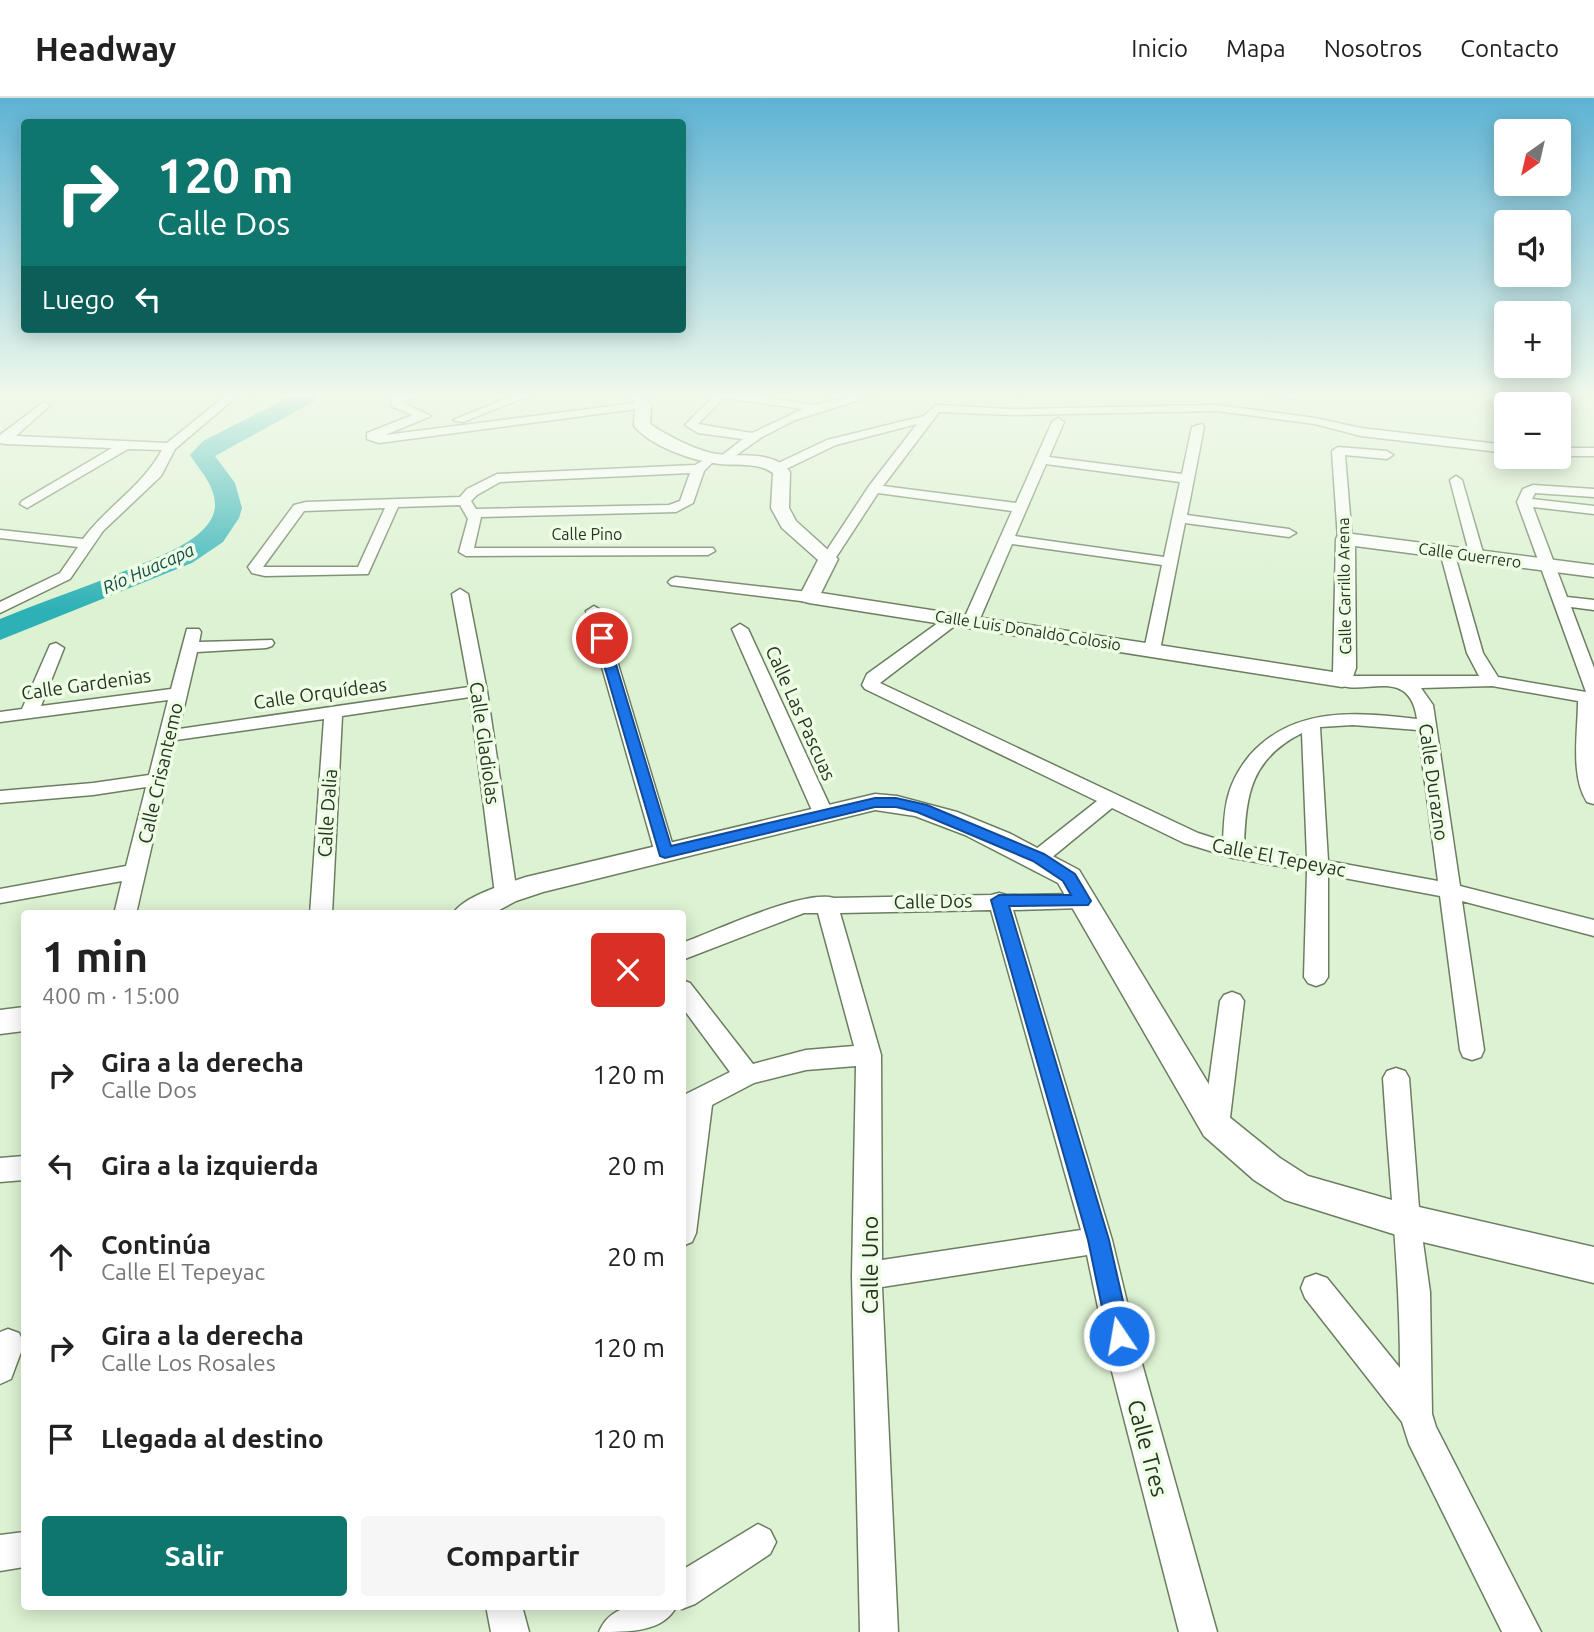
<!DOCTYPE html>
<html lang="es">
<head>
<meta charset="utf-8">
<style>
  body { margin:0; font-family:Ubuntu,sans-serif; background:#f6f6f6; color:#222; height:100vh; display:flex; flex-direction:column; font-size:26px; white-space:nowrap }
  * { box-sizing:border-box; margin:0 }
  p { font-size:23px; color:#767676 }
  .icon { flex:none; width:38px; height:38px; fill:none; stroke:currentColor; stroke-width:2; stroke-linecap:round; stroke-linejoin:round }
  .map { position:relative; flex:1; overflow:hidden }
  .panel { position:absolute; left:21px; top:812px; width:665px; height:700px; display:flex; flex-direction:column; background:#fff; border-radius:7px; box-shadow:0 4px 18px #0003 }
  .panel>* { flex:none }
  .hud { position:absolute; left:21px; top:21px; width:665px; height:214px; border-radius:7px; box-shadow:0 4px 18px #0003; background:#0f766e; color:#fff; overflow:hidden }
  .needle { width:46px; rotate:214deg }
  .fabs { position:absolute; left:1494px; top:21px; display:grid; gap:14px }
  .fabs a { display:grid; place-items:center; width:77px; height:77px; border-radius:7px; background:#fff; box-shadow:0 4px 18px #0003; font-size:35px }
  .pin { position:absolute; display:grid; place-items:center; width:60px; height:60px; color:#fff; margin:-30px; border:4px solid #fff; border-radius:50%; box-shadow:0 2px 7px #0007 }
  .me { position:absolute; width:77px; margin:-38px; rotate:348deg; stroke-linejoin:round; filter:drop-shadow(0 0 5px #0008) }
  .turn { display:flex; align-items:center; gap:24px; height:147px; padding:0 21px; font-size:32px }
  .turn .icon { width:91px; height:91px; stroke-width:2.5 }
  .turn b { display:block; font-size:49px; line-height:60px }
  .then { display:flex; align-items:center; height:66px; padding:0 21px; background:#0003; gap:14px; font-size:26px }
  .round { display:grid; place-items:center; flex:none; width:74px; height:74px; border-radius:7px; background:#f6f6f6 }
  .head { display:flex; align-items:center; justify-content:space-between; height:119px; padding:0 21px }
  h1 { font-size:42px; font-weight:700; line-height:52px }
  .cta { display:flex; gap:14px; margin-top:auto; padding:14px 21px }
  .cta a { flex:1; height:80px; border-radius:7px; background:#0f766e; color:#fff; font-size:28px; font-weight:700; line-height:80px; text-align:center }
  .cta a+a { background:#f6f6f6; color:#222 }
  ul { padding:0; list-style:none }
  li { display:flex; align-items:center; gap:21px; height:91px; padding:0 21px }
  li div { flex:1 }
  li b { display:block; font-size:26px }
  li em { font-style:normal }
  header { display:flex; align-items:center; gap:42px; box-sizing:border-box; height:98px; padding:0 35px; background:#fff; border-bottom:2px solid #e0e0e0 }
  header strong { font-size:33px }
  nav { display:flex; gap:38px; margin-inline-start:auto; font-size:24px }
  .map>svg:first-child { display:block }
</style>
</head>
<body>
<header>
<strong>Headway</strong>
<nav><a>Inicio</a><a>Mapa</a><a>Nosotros</a><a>Contacto</a></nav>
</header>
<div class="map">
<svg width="1594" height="1534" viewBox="0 0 1594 1534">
  <rect width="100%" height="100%" fill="#ddf2d2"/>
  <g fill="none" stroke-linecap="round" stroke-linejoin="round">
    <path fill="#2eb1b6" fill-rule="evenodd" d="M291 298H318L315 303 215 358 235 385 242 410 239 420 223 444 192 465 0 542V521C56 498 116 479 171 453 188 445 213 430 215 409 216 388 200 373 190 357L203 343Z"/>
    <defs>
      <path id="minor" d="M225 298H237L175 351 161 378 103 433 70 481 0 515V504L60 475 78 449 0 440V432L83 441C107 408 142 389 162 352L128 351 27 410 20 406 22 403 112 350 5 346 0 345V337L44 304 50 307 48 309 16 338 167 345Z
        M399 298H414L401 304 431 318 385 337 643 304 649 307 643 310 379 345 367 341V335L413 317 391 308 392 300Z
        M513 298H528L463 324 453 322Z
        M714 298H753L815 307 852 298H872L795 322 762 339 725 365 721 364V358L743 341 698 335 685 327ZM724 300 803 311 752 335 698 326Z
        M1277 298H1290L1292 300 1286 303Z
        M1546 298H1557L1563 306 1559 309V306H1552Z
        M936 307 1012 311 1217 307 1315 320 1361 330 1507 347V355L1361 338 1315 326 1217 313 1012 317 939 314 883 388 1016 405 1052 324 1058 320 1064 324 1049 359 1182 376 1192 329 1202 326 1204 329 1187 417 1289 431 1296 435 1289 439 1185 425 1160 552 1152 557 1144 552 1162 467 1012 446 979 523 971 528 965 526 963 523 1012 413 878 395 833 464H823L821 461 869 388 917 326 836 347 782 373H774V367L827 342 924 318ZM1046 366 1180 384 1164 459 1015 438Z
        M1338 349 1387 353 1393 357 1387 361 1345 357 1352 441 1345 445 1338 441 1332 353Z
        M1559 350H1594V358H1559Z
        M706 361 712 365 704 373 693 405 676 414 481 419 474 450H713L715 453 708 457 466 458 459 454 468 421 460 407 398 409 368 476 265 478 252 475 248 469 294 407 306 404 460 399 467 391 497 376 695 367ZM690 375 680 403 669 407 476 411 471 403 477 397 500 384ZM385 410 358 469H263L304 413Z
        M1456 378 1462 382 1484 458 1482 461H1472L1470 458 1450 382Z
        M1533 387 1594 391V399L1535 395 1532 401 1594 408V416L1533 409 1567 499 1594 502V512L1571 509 1594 570V706L1587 704C1570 678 1578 634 1578 603L1492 588 1421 590 1433 607 1460 788 1594 822V838L1462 803 1484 952 1481 959 1472 962 1463 959 1460 952 1440 798 1328 777V879L1324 885 1316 888 1308 885 1304 879 1307 773 1233 760 1184 745 1112 710 1045 765H1031L1028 760 1031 755 1097 703 865 591 862 587 867 576 949 517H961L963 520 961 523 880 585 1198 735 1223 743C1224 727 1224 710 1229 695 1233 681 1241 668 1250 657 1294 608 1357 614 1417 621 1409 562 1355 605 1333 582L1336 578H1479L1467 555 1440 454 1442 451H1452L1454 454 1483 555 1498 579 1586 594 1517 404 1523 391ZM1353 627 1418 632 1438 783 1328 763 1320 629ZM1302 635 1307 760 1244 748C1246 695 1251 661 1302 635Z
        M676 479 809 494 817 499 809 504 671 487 668 484 671 481Z
        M460 491 468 496 487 593 517 796 514 801 506 803 498 801 495 796 470 599 342 618 332 816H310L324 621 176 642 136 816H114L122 783 0 805V791L126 768 146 689 93 697 0 705V693L93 685 149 677 168 602 0 624V614L22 611 50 547 56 545 64 550 41 608 171 591 187 531H199L201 534 199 544 272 542 274 545 272 548 266 550 197 554 179 631 469 589 452 496Z
        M594 508 602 513 675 755 672 760H658L655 755 586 513Z
        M740 526 748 531 834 717 831 721H817L814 717 732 531Z
        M999 795 1007 797 1082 796 1090 798 1093 803 1090 808 1082 810 1013 812 1112 1142 1141 1262 1217 1534H1179L1109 1262 1087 1157 882 1189 898 1534H860L852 1178 856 968 806 972 754 985 712 1007 696 1135 692 1144 682 1148V998L730 974 682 909V882L690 885 753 966 806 952 854 948 818 815H804L682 862V845C715 833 804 791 834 800L991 797ZM991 812 1081 1132 882 1162 881 957 840 815Z
        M1232 894 1240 897 1244 903 1229 1028 1225 1036 1216 1039 1207 1036 1203 1028 1220 903 1224 897Z
        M1396 970 1405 973 1409 980 1420 1123 1430 1194 1432 1316 1436 1329 1541 1534H1502L1409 1346 1402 1324 1305 1200 1301 1190 1305 1180 1316 1176 1327 1180 1400 1270C1400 1173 1389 1077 1383 980L1387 973Z
        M24 1058V1082L0 1084V1060Z
        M8 1231 19 1235 24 1246 11 1281 0 1286V1234Z
        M758 1426 770 1432 776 1444 770 1456 695 1506 682 1511 676 1509C663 1534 629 1534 599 1534 613 1500 651 1508 682 1508V1472Z
        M24 1434V1469L0 1473V1437Z
        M486 1508H522L529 1534H491Z"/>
      <path id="tertiary" d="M631 298H645L651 307 650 326C668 338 689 349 711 355 737 361 772 350 790 374L789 410 796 423 838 461 821 495 1333 574 1336 441 1338 437 1345 435 1594 467V479L1355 448 1356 570 1350 587 1342 589 809 505 802 503 799 499 818 462 782 430 771 410 773 375C758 364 738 368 720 366 693 363 652 349 634 328L635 307Z
        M875 696 897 698 957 714 1011 736 1079 772 1228 1018 1280 1060 1308 1078 1406 1106 1594 1149V1185L1406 1140 1285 1102 1254 1082 1204 1038 1058 785 965 737 915 718 875 712 543 794 516 803 492 816H453C463 798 506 786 526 779Z
        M24 909V933L0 936V912Z"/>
    </defs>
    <use href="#minor" stroke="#6c7e62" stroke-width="3"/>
    <use href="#tertiary" stroke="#6c7e62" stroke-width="3"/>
    <use href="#minor" fill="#fff" fill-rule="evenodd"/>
    <use href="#tertiary" fill="#fff" fill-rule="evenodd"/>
  </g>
  <linearGradient id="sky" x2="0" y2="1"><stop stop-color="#5db3d4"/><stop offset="0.58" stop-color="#f0f9eb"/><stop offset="1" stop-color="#f0f9eb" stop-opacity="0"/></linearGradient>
  <rect width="1594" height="512" fill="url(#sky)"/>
  <path fill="#1a73e8" stroke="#114b97" stroke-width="2" d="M602 536 608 540 671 748 875 700H896L927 707 1044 756 1075 776 1091 803 1088 807 1009 808 1109 1142 1131 1238 1128 1246 1119 1250 1111 1246 1108 1238 1088 1142 991 802 999 797H1071L1063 783 1033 763 917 714 896 709H875L665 760 660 758 596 540Z"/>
  <g text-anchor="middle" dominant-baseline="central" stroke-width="7" stroke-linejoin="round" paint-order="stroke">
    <g font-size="16" fill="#2a3226" stroke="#edfee4">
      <text x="587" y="436">Calle Pino</text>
      <text transform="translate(1470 457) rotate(8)">Calle Guerrero</text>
      <text transform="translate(1344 488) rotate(-91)">Calle Carrillo Arena</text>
      <text transform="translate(1028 532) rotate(9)">Calle Luis Donaldo Colosio</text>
    </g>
    <g font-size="18" font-style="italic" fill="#164c4e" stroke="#edfee4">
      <text transform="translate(148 470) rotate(-24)">Río Huacapa</text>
    </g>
    <g font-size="19" fill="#2a3226" stroke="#edfee4">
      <text transform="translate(86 586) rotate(-8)">Calle Gardenias</text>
      <text transform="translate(320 595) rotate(-8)">Calle Orquídeas</text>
      <text transform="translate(801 615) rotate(66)">Calle Las Pascuas</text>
      <text transform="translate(485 645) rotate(82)">Calle Gladiolas</text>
      <text transform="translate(160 675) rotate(-77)">Calle Crisantemo</text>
      <text transform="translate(1434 684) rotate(82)">Calle Durazno</text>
      <text transform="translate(327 715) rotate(-86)">Calle Dalia</text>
      <text transform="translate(1279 759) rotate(11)">Calle El Tepeyac</text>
      <text transform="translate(933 803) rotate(-1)">Calle Dos</text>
    </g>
    <g font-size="23" fill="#2a3226" stroke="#edfee4">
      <text transform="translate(869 1167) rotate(-90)">Calle Uno</text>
      <text transform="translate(1148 1350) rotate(75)">Calle Tres</text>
    </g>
  </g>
</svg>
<div class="fabs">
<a><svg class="needle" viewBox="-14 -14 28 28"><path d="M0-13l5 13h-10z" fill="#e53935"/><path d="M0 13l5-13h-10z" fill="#767676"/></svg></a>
<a><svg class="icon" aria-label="sound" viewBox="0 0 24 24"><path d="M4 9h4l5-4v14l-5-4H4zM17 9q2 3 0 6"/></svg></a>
<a>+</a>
<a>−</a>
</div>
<div class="pin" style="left:602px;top:540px;background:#d93025"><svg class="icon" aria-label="arrive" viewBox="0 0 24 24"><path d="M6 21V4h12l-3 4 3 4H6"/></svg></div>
<svg class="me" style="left:1119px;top:1238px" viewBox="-20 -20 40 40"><circle r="17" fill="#1a73e8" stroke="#fff" stroke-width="3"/><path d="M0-11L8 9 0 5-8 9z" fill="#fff"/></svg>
<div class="hud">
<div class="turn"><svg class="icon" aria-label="right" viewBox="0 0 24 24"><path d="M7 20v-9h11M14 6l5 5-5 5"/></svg><div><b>120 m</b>Calle Dos</div></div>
<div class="then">Luego<svg class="icon" aria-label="left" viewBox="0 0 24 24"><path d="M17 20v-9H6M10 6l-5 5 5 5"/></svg></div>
</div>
<section class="panel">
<div class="head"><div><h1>1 min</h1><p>400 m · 15:00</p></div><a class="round" style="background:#d93025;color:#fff"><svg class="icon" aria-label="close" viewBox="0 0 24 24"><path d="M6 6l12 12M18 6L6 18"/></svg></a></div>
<ul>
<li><svg class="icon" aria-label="right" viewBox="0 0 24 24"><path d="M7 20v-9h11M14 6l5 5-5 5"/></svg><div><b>Gira a la derecha</b><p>Calle Dos</p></div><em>120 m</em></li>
<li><svg class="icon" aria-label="left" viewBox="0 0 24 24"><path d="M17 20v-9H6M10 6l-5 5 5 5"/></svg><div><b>Gira a la izquierda</b></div><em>20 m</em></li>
<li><svg class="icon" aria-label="ahead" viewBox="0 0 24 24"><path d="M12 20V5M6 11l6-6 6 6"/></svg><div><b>Continúa</b><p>Calle El Tepeyac</p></div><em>20 m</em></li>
<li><svg class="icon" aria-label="right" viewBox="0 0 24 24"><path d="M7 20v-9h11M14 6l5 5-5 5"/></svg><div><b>Gira a la derecha</b><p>Calle Los Rosales</p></div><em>120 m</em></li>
<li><svg class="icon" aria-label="arrive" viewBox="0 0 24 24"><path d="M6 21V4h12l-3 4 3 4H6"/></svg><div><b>Llegada al destino</b></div><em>120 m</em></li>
</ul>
<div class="cta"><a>Salir</a><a>Compartir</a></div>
</section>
</div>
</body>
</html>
